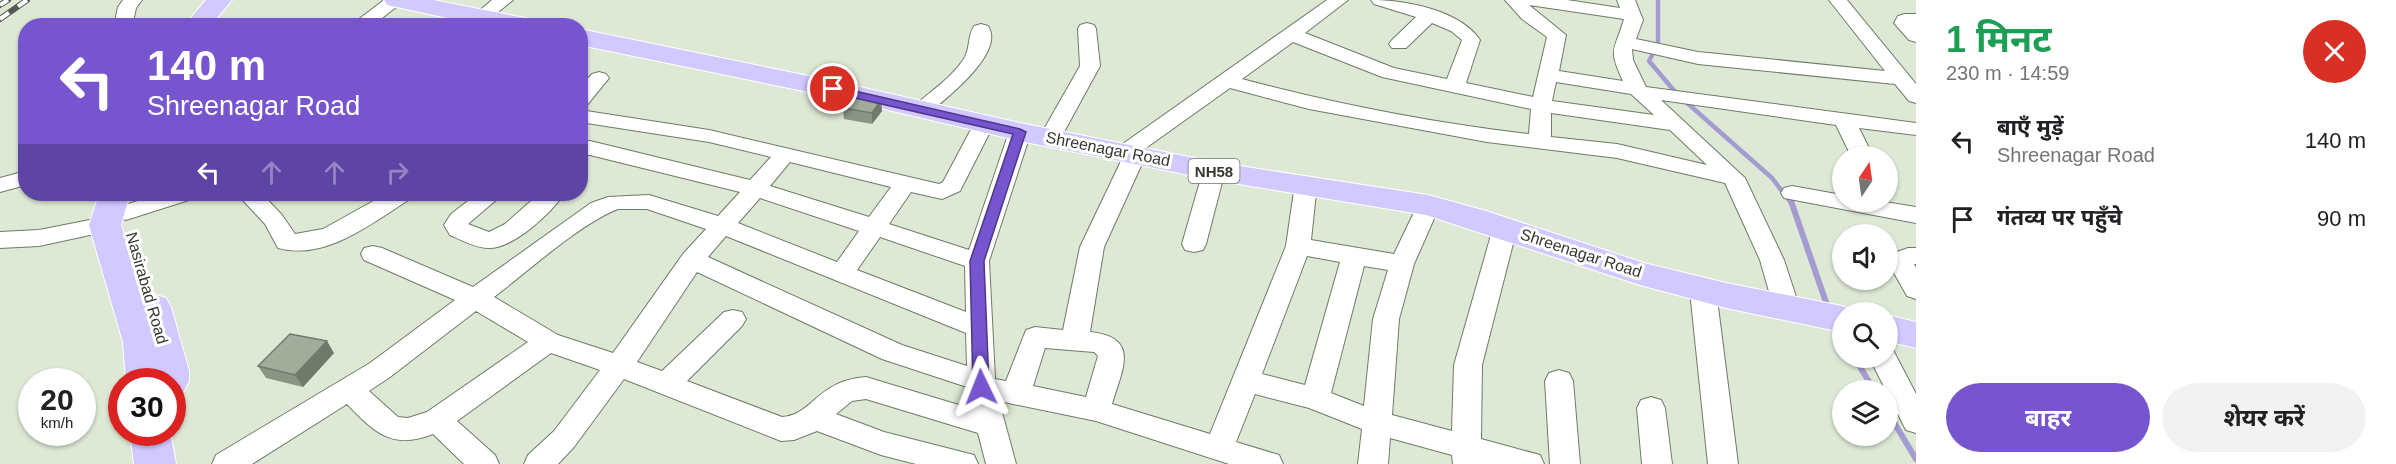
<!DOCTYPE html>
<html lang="hi">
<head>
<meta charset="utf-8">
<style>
  body { margin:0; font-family:Helvetica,"Noto Sans Devanagari",sans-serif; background:#f2f2f2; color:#202124; height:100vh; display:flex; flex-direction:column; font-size:22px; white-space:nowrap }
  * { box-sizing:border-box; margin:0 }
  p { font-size:20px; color:#757577 }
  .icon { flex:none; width:33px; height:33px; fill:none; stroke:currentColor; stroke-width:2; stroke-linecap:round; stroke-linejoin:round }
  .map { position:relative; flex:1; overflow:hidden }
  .drawer { display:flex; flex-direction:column; background:#fff; width:480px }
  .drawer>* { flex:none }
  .banner { position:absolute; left:18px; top:18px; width:570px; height:183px; border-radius:24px; box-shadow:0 2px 4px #0004; background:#7655cf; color:#fff; overflow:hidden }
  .needle { width:39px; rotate:13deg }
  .controls { position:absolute; left:1832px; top:146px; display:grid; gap:12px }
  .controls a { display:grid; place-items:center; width:66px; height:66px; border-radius:50%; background:#fff; box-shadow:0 2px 4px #0004; font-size:30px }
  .speed { position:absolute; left:18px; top:368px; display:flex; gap:12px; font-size:30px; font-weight:700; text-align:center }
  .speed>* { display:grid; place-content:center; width:78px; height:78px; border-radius:50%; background:#fff; box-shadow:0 2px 4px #0004; line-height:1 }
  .speed small { font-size:15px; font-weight:400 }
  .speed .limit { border:9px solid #d22; background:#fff; color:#111 }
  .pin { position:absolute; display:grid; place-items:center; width:51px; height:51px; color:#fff; margin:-26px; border:3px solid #fff; border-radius:50%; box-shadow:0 2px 6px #0007 }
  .me { position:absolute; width:66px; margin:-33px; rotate:358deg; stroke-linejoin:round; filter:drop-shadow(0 0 4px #0008) }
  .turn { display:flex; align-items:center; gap:21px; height:126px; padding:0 30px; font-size:27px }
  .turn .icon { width:78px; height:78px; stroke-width:2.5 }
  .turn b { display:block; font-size:42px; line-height:51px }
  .lanes { display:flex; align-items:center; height:57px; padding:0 30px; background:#0003; justify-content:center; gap:30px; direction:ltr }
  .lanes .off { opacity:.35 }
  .round { display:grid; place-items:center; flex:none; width:63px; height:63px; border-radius:32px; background:#f2f2f2 }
  .head { display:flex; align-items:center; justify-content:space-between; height:102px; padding:0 30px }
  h1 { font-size:36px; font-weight:700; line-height:45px; color:#1e9e55 }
  .cta { display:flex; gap:12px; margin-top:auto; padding:12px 30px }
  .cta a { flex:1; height:69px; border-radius:36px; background:#7655cf; color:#fff; font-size:24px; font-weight:700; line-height:69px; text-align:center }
  .cta a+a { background:#f2f2f2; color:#202124 }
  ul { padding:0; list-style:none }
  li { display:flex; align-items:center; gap:18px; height:78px; padding:0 30px }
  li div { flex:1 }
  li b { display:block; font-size:22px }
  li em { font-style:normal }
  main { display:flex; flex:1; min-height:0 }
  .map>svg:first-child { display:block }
</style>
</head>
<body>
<main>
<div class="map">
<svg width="1916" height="464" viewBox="0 0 1916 464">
  <rect width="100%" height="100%" fill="#dde9d5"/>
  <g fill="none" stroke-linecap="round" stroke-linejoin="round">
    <path stroke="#a49bd1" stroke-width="4.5" d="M1658 0V44L1649 61 1677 94 1772 178 1791 203"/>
    <path stroke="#a49bd1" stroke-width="6" d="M1791 201 1828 308
      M1840 334 1842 337
      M1854 357 1874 390
      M1887 411 1916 459"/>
    <defs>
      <path id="minor" d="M123 0H142L136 8 132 26H114L118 7Z
        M384 0H405L372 26H350Z
        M492 0H513L487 21H475L472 17Z
        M1327 0H1348L1305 33 1394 68 1447 79 1462 40 1451 31 1432 23 1406 48H1392L1389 44 1392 40 1416 17 1374 4 1371 0C1405 0 1460 10 1480 40L1466 83 1533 97 1547 37 1522 19 1505 0H1567L1620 8 1617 0H1635L1643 20 1636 39 1698 52 1885 71 1829 0H1847L1916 84V103L1909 101 1895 84 1698 64 1632 49 1633 60 1646 87 1916 123V135L1859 128 1873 156H1851L1836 125 1661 100 1745 178 1784 260 1800 309 1796 316 1787 318 1778 316 1774 309 1760 260 1725 183 1617 158 1487 142 1309 109 1230 88 1143 150 1146 155 1104 247 1090 332C1141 337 1122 370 1112 404L1210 434 1286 246 1295 184 1298 179 1306 177 1314 179 1317 184 1311 240 1394 254 1420 200 1428 198 1436 200 1440 205 1414 264 1399 319 1392 415 1452 431 1454 365 1493 228 1497 222 1505 220 1513 222 1517 228 1482 365 1481 439 1540 455 1544 464H1453L1452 455 1390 438 1388 464H1358L1362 429 1309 408 1255 394 1236 442 1279 455 1283 464H1229L1096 421 999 401 1016 464H986L978 433 866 399 852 401 836 414 884 432 974 455 978 464H916L881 455 817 431 794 440 781 441 624 379 574 447 558 464H524L528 455 554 431 600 370 551 353 457 421 495 455 499 464H464L433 434C392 450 375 433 347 404L252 464H212L216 455 370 363 455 300 364 260 361 254 364 248 373 246 382 248 473 287 591 203 608 197 649 195 718 216 740 192 590 155H580V141H590L750 180 771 157 709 142 580 122V110L709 130 939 184 943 182 976 120 983 118 990 120 994 124 960 191 942 199 911 192 889 224 969 250 1009 132 1012 127 1020 126 1028 127 1031 132 989 261 995 379 1006 381 1026 330 1035 327 1063 330 1080 247 1122 159 1117 158 1114 153 1117 148ZM1529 5 1624 19C1615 51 1607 47 1623 81L1559 71 1566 35ZM1293 42 1382 77 1531 109 1529 134C1433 123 1336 104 1242 79ZM1556 82 1631 94 1654 115 1552 101ZM1551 113 1670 130 1707 165 1617 144 1551 137ZM790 162 891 187 869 217 770 186ZM760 198 859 231 837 262 738 223ZM618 209H647L706 229 683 254 613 353 558 335 494 297C527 272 581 223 618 209ZM726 236 966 333 967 366 902 345 708 257ZM880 237 965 266 966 312 857 270ZM1307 256 1340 262 1305 385 1262 374ZM1364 266 1388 270 1373 319 1364 406 1331 393ZM697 272 882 359 967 387 972 409 866 377C853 378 841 381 830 388 813 398 803 416 782 417L687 381 742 326 746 319 742 312 733 310 724 312 662 371 637 362ZM476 311 528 342 427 412 408 418 398 417 369 391 390 377ZM1045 348 1094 352 1098 356 1086 397 1033 386Z
        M1905 14H1916V42L1909 40 1894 23 1898 16Z
        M1087 23 1094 25 1096 29 1100 66 1058 143 1050 144 1042 143 1039 138 1080 66 1078 29 1080 25Z
        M981 24 988 26C1006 53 945 99 928 114L921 116 914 114 911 110 914 106C931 91 953 77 965 57 970 47 968 35 974 26Z
        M599 72 606 74 609 78 587 105 580 107V87L592 74Z
        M1214 164 1222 166 1225 171 1206 244 1203 250 1194 252 1185 250 1182 244 1203 171 1206 166Z
        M26 171V185L0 192V178Z
        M1792 186 1842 195V201H1879L1916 207V223L1784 198 1781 193 1784 188Z
        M161 194H196L192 199 126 220 118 217 114 212 118 207Z
        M237 194H262L282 215 295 234 323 229 386 194H414L410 199C372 223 326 261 278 248L265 224Z
        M477 194H503L468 224 489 232 505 224 539 194H564C551 213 514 248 489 248 476 248 461 240 450 235L444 225 451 214Z
        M105 217 113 220 117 225 113 230 39 246 0 248V232L39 230Z
        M1908 248H1916V264H1914L1916 268V299L1907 296 1889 264 1894 253Z
        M1703 282 1712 285 1716 291 1738 464H1708L1690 291 1694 285Z
        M1887 348 1893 350 1916 394V433L1906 430 1869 357H1887Z
        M1559 370 1569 373 1573 381 1580 464H1550L1545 381 1549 373Z
        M1651 397 1661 400 1665 408 1672 464H1642L1637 408 1641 400Z"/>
      <path id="highway" d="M206 0H232L210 26H184Z
        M384 0H433L525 18 534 21 537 26H485L387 5Z
        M580 29 833 81 1020 123 1214 162 1428 195 1486 211 1644 263 1726 283 1842 306 1856 312H1842V332L1726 308 1640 285 1426 215 1214 180 1020 141 833 97 580 45Z
        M99 194H130L121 225 145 297 153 294 166 298 171 307 189 371V381L184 391 172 395V381H126L123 342 89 225Z
        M1887 315 1916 322V348L1887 341Z
        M130 432H170L176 464H134Z"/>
    </defs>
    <use href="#minor" stroke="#6f7a68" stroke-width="2"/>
    <use href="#highway" stroke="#fff" stroke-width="2"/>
    <use href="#minor" fill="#fff" fill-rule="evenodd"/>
    <use href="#highway" fill="#d2c9ff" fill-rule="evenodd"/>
    <defs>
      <path id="rail" d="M0 5 8 0
        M0 19 27 0"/>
    </defs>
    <use href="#rail" stroke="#545a50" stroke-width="6"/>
    <use href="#rail" stroke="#fff" stroke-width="4" stroke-dasharray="11" stroke-linecap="butt"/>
  </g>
  <path fill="#8a9584" d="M843 108 882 111 872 124 844 119Z
    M334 353 303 387 266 378 258 366Z"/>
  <path fill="#71796c" d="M881 100 882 111 872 124V113Z
    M327 341 334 353 303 387 295 375Z"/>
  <path fill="#a1ad9a" stroke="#71796c" stroke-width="1.5" d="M853 93 881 100 872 113 843 108Z
    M290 334 327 341 295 375 258 366Z"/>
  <path fill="#7655cf" stroke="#4d3787" stroke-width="1.5" d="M833 86 1020 129 1026 132 984 261 989 387 986 391H975L973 387 970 261 1013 134 829 92 828 89Z"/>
  <g text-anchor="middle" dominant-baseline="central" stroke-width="6" stroke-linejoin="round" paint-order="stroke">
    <rect fill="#fff" stroke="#70746e" stroke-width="1.5" x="1188.5" y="159" width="51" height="24" rx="4.5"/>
    <g font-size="15" font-weight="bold" fill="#333830">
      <text x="1214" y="171">NH58</text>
    </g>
    <g font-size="16" fill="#333830" stroke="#fff">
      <text transform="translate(1108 149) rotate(11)">Shreenagar Road</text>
      <text transform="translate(1581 253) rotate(18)">Shreenagar Road</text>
      <text transform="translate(147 288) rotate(74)">Nasirabad Road</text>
    </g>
  </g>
</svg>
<div class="controls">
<a><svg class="needle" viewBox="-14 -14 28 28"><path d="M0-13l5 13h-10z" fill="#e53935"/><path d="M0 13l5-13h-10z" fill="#757577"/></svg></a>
<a><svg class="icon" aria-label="sound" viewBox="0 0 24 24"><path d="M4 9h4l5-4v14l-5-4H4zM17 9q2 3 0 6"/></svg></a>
<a><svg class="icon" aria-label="search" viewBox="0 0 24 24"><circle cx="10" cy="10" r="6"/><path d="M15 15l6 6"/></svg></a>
<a><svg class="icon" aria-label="layers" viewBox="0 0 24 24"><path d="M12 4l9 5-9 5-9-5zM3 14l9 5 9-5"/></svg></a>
</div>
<div class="speed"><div>20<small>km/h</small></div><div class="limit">30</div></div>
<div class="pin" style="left:833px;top:89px;background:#d93025"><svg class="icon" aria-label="arrive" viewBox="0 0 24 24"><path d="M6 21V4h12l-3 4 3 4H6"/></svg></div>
<svg class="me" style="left:981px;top:387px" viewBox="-20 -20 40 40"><path d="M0-17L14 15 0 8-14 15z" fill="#7655cf" stroke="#fff" stroke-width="4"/></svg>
<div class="banner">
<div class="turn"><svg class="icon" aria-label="left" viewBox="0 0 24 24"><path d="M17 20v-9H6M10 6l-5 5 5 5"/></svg><div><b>140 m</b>Shreenagar Road</div></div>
<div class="lanes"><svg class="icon" aria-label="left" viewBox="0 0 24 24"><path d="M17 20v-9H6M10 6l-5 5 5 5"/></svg><svg class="icon off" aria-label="ahead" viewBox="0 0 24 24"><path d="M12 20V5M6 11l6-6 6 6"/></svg><svg class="icon off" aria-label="ahead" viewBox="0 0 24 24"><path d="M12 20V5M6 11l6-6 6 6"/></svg><svg class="icon off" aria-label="right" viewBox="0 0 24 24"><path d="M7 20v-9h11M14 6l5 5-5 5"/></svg></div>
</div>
</div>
<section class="drawer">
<div class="head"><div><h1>1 मिनट</h1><p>230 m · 14:59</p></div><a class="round" style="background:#d93025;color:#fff"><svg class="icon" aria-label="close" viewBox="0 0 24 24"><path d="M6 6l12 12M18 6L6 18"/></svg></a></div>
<ul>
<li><svg class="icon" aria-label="left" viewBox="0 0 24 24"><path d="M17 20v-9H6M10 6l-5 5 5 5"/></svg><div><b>बाएँ मुड़ें</b><p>Shreenagar Road</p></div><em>140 m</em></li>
<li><svg class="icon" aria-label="arrive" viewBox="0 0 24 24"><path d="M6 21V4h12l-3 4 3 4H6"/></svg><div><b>गंतव्य पर पहुँचे</b></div><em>90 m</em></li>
</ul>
<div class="cta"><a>बाहर</a><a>शेयर करें</a></div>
</section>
</main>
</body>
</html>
